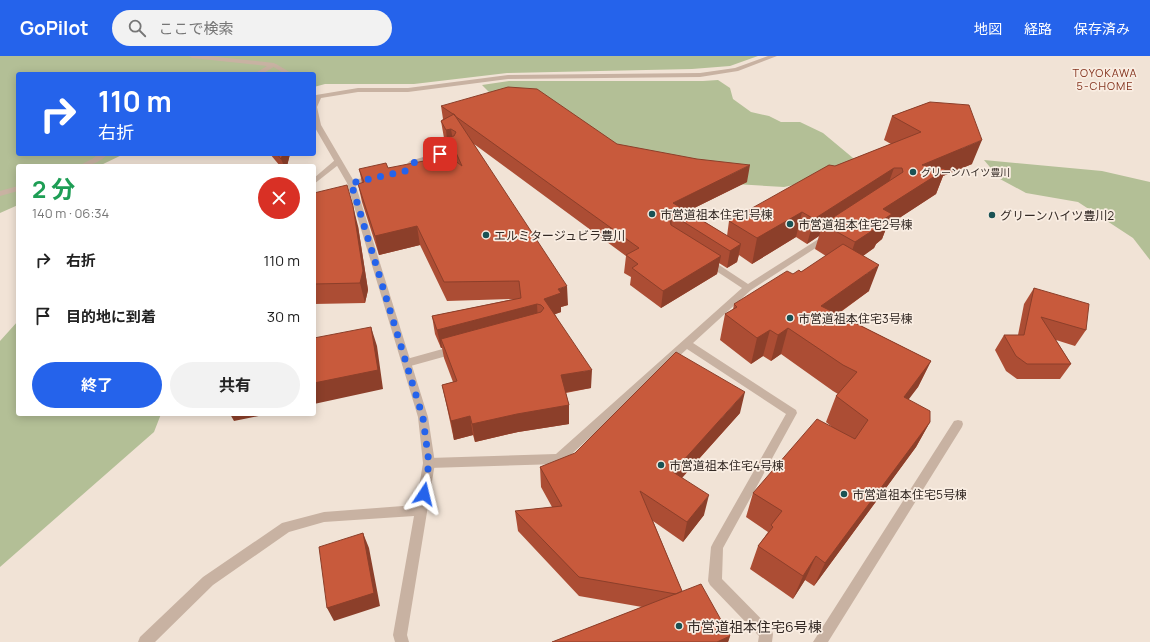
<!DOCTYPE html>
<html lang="ja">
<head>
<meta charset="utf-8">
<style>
  body { margin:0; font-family:Manrope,"Noto Sans JP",sans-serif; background:#f2f2f2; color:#222; height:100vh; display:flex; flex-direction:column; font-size:15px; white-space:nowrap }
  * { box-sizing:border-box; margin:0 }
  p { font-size:13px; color:#767676 }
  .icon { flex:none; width:22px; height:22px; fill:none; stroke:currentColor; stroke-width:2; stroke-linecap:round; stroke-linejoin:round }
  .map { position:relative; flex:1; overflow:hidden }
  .sheet { position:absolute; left:16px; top:108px; width:300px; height:252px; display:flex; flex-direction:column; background:#fff; border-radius:4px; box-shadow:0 2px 10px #0003 }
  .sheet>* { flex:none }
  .guide { position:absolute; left:16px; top:16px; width:300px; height:84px; border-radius:4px; box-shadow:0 2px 10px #0003; background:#2563eb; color:#fff; overflow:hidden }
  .pin { position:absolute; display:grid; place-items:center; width:34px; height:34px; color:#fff; margin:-17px; border-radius:8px; box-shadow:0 2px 6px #0006 }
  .me { position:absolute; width:44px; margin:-22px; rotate:10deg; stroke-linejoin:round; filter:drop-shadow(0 0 3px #0008) }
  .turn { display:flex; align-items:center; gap:14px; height:84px; padding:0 16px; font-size:18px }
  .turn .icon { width:52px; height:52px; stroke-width:2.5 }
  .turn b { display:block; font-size:28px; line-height:34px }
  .round { display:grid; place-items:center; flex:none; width:42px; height:42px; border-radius:21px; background:#f2f2f2 }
  .headline { display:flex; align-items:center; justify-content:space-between; height:68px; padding:0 16px }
  h1 { font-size:24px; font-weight:700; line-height:30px; color:#1e9e55 }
  .action { display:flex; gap:8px; margin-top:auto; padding:8px 16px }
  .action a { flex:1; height:46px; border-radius:24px; background:#2563eb; color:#fff; font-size:16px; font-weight:700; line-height:46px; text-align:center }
  .action a+a { background:#f2f2f2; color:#222 }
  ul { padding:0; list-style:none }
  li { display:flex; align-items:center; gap:12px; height:56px; padding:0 16px }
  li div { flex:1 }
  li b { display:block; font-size:15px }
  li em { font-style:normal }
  header { display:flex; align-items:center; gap:24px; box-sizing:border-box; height:56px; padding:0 20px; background:#2563eb; color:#fff }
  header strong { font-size:19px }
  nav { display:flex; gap:22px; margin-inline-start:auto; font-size:14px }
  .search { width:280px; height:36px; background:#f2f2f2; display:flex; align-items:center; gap:10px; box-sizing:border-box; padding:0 14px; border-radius:22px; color:#767676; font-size:15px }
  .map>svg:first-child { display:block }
</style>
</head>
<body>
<header>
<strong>GoPilot</strong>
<div class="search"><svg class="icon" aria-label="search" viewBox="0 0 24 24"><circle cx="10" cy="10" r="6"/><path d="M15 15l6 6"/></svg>ここで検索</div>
<nav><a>地図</a><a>経路</a><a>保存済み</a></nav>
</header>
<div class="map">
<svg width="1150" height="586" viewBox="0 0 1150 586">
  <rect width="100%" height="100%" fill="#f1e3d6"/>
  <path fill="#b3bf96" d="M0 0H758L730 10 692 13 507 17 414 28H325L314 31V18H18V98H124L99 110H18V149L0 157Z
    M718 24 730 32 733 43 751 56 769 60 781 66H800L823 77 853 102 852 117 784 131 719 127 497 44 482 29 509 25H703Z
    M984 104 1102 115 1150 126V204L1133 182 1078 146 1026 137 1000 123Z
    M18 265V358H161L154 376 0 511V285Z"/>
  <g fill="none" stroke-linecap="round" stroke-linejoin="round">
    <path fill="#c8b2a2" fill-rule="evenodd" d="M189 0H209L274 7 277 9 262 18H254L267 10 192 2Z
      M453 92 457 94 456 96 416 109 403 117 399 115 410 105Z
      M99 98H108C99 107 90 110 78 110L92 103Z
      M335 104H341L342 106 314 128V122Z
      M373 120 377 122 376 124 351 129 347 127 348 125Z
      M18 130V135L0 140V135Z
      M828 177 832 180 831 182 751 234 693 287 796 354 797 357 723 492 722 523 771 573 773 578 772 586H758L759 580 710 529 708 525 711 491 713 487 786 358 687 293 563 406 559 408 429 412 425 410 423 407 425 404 429 402 556 398 742 232 704 207 703 205 704 203H710L748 228Z
      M457 289 461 290 462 293 461 296 407 311 403 310 402 307 403 304Z
      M958 364 962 365 963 368 962 371 828 586H813L954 365Z"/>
    <path fill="#c8b2a2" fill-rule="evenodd" d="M768 0H777L738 15 700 21 508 23 408 36H358L321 42 317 51 321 69 355 127 428 361 435 407 407 579 409 586H395L393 579 414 460 324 466 289 476 213 529 155 586H138L140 581 203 521 282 467 324 456 416 449 423 407 418 361 347 127 314 70V42L316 39 358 32H408L508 19 700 17 735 12Z
      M272 8H276L293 18H285L272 10Z"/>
  </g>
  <path fill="#ac4d34" d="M930 46 972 108 943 120 936 138 887 170 882 183 876 188 874 192 863 200 869 235 838 258 931 305 918 331 908 343 930 366 916 391 814 530 805 524 793 543 750 513 758 490 768 476 746 461 753 437 833 372 826 366 836 340 838 338 833 335 781 298 771 305 763 300 751 308 720 284 725 258 733 254 734 248 793 218 801 216 826 200 815 193 819 180 807 188 796 181 752 208 739 199 737 206 727 212 719 207 717 218 661 252 630 229 631 221 624 217 626 200 474 88 568 249 561 251V256L555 258 591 332 566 337 569 349V368L518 376 475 386 473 379 454 384 446 347 442 329 453 326 444 302 442 292H441L435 278 432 260 514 243 447 245 420 189 379 199 362 146 358 128 362 127 359 113 388 112 453 104 451 99 450 91 448 92 444 82 441 65 443 63 441 50 617 88 747 126 688 155 727 180 729 165 835 110 891 88 884 84 892 60Z
    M270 98H290L287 110H280Z
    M314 137 358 170 368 234 365 247 314 248Z
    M1034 232 1086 274 1075 290 1056 284 1071 308 1060 323H1017L1006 315 995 294 1004 279H1018L1024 248Z
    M740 357 682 422 704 459 683 486 653 465 682 535 730 580 728 586H552L642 551 579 540 518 475 515 455 552 451 541 431 540 411Z"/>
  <path fill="#8c3f2a" d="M451 73 454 91 449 81 450 91 448 92 446 74Z
    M982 84 972 108 943 120 936 138 887 170 882 183 876 188 874 192 846 212 855 186 922 109Z
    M283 98H290L287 110H284L281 103Z
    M750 109 747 126 674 162H672L670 180V165L673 147Z
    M894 112 885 137 823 168 819 180 807 188 814 163Z
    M353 150 358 170 368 234 365 247 360 227Z
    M802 156 796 181 752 208 757 182Z
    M417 170 420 189 379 199 375 180Z
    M741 188 737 206 727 212 730 195Z
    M721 200 717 218 661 252 663 235Z
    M879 209 869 235 812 276 821 250Z
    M567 230 568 249 561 251V256L545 262 544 243 558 233Z
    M537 248 538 267 441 283 442 292H441L437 274Z
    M371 271 377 290 383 333 314 348V327Z
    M788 272 781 298 771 305 778 279Z
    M770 274 763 300 751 308 757 282Z
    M931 305 918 331 891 367 904 341Z
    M592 314 591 332 561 337V319Z
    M745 336 740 357 669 436 673 416Z
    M569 349V368L518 376 475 386 472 368 517 358Z
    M230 358H268L234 365Z
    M470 360 473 379 454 384 451 365Z
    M930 366 916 391 814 530 825 507Z
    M709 439 704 459 683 486 687 466Z
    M363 477 369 492 380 550 334 565 327 552Z
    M816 500 805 524 793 543 803 520Z
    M730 580 728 586H717Z"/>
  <path fill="#c85a3c" stroke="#8c3f2a" d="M508 31 537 33 617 88 697 103 750 109 673 147 741 188 730 195 679 163 672 162 670 165 671 169 721 200 663 235 632 212 638 208 626 199 639 192 455 60 454 58H453L441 50Z
    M930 46 969 49 982 84 922 109 946 113 883 153 892 158 881 165 884 167 855 186 823 168 903 116 902 112H894L814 163 802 156 757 182 729 165 829 109 835 110 921 76 892 60Z
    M454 58 567 230 558 233 561 237 544 243 592 314 561 319 569 349 517 358 472 368 470 360 451 365 442 329 457 325 441 283 541 256 544 252 541 249 537 248 437 274 432 260 521 242 519 225 444 226 417 170 375 180 358 128 364 126 359 113 386 107 388 112 439 102 450 101 462 110 449 81 454 80 456 76 451 73 446 74 441 65Z
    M277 98H283L281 103Z
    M347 129 353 150 363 215 360 227 314 228V137Z
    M843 188 879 209 821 250 931 305 904 341 930 355V366L825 507 816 500 803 520 758 490 773 471 771 469 782 455 753 437 817 363 855 383 868 364 836 340 857 316 843 309 788 272 778 279 770 274 757 282 725 258 737 251 734 248 787 215 793 218 799 214 801 216Z
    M18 230V248H17Z
    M1034 232 1089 248 1086 274 1041 261 1071 308H1027L1016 300 1004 279H1024Z
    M371 271 378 314 314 327V282Z
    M676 296 745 336 673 416 709 439 687 466 640 435 682 535 676 538 579 521 515 455 562 450 540 411 575 397Z
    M363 477 374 537 327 552 319 491Z
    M701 528 730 580 717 586H552Z"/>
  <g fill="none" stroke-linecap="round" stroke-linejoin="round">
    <path stroke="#2563eb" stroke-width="7" stroke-dasharray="0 12.6" d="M424 438 429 407 423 362 351 127 405 115 413 107 440 98"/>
  </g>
  <g fill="#1a5254" stroke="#f9ede2" stroke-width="1.5">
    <circle cx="913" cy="116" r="4"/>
    <circle cx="652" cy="158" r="4"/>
    <circle cx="992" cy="159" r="4"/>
    <circle cx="790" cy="168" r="4"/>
    <circle cx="486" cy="179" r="4"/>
    <circle cx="790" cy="262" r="4"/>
    <circle cx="661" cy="409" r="4"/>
    <circle cx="844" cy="438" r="4"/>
    <circle cx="679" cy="570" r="4"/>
  </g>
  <g text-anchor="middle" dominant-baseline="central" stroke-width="3.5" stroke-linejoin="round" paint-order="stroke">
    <g font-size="10" fill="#332924" stroke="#f9ede2" text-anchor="start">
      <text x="921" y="116">グリーンハイツ豊川</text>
    </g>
    <g font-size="11" letter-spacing="1" fill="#83321d" stroke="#f9ede2">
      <text x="1105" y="16">TOYOKAWA<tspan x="1105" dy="13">5-CHOME</tspan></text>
    </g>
    <g font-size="12" fill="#332924" stroke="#f9ede2" text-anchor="start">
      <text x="660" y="158">市営道祖本住宅1号棟</text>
      <text x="1000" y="159">グリーンハイツ豊川2</text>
      <text x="798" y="168">市営道祖本住宅2号棟</text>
      <text x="494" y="179">エルミタージュビラ豊川</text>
      <text x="798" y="262">市営道祖本住宅3号棟</text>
      <text x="669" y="409">市営道祖本住宅4号棟</text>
      <text x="852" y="438">市営道祖本住宅5号棟</text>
    </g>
    <g font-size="14" fill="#332924" stroke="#f9ede2" text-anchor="start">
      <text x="687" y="570">市営道祖本住宅6号棟</text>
    </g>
  </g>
</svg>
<div class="pin" style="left:440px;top:98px;background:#d93025"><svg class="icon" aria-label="arrive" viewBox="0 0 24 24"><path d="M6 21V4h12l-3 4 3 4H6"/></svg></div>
<svg class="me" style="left:424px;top:438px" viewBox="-20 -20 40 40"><path d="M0-17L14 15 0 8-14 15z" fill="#2563eb" stroke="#fff" stroke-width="4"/></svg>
<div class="guide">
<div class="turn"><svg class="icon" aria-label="right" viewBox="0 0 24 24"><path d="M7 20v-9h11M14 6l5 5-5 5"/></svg><div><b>110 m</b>右折</div></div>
</div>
<section class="sheet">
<div class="headline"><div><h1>2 分</h1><p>140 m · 06:34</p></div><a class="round" style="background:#d93025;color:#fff"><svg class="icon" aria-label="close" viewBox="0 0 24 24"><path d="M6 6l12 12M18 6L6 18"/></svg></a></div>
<ul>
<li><svg class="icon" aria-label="right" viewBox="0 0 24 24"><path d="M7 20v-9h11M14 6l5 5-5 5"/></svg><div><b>右折</b></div><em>110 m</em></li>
<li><svg class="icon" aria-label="arrive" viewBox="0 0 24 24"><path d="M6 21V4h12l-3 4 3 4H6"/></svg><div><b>目的地に到着</b></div><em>30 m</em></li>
</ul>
<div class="action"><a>終了</a><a>共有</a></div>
</section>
</div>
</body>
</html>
